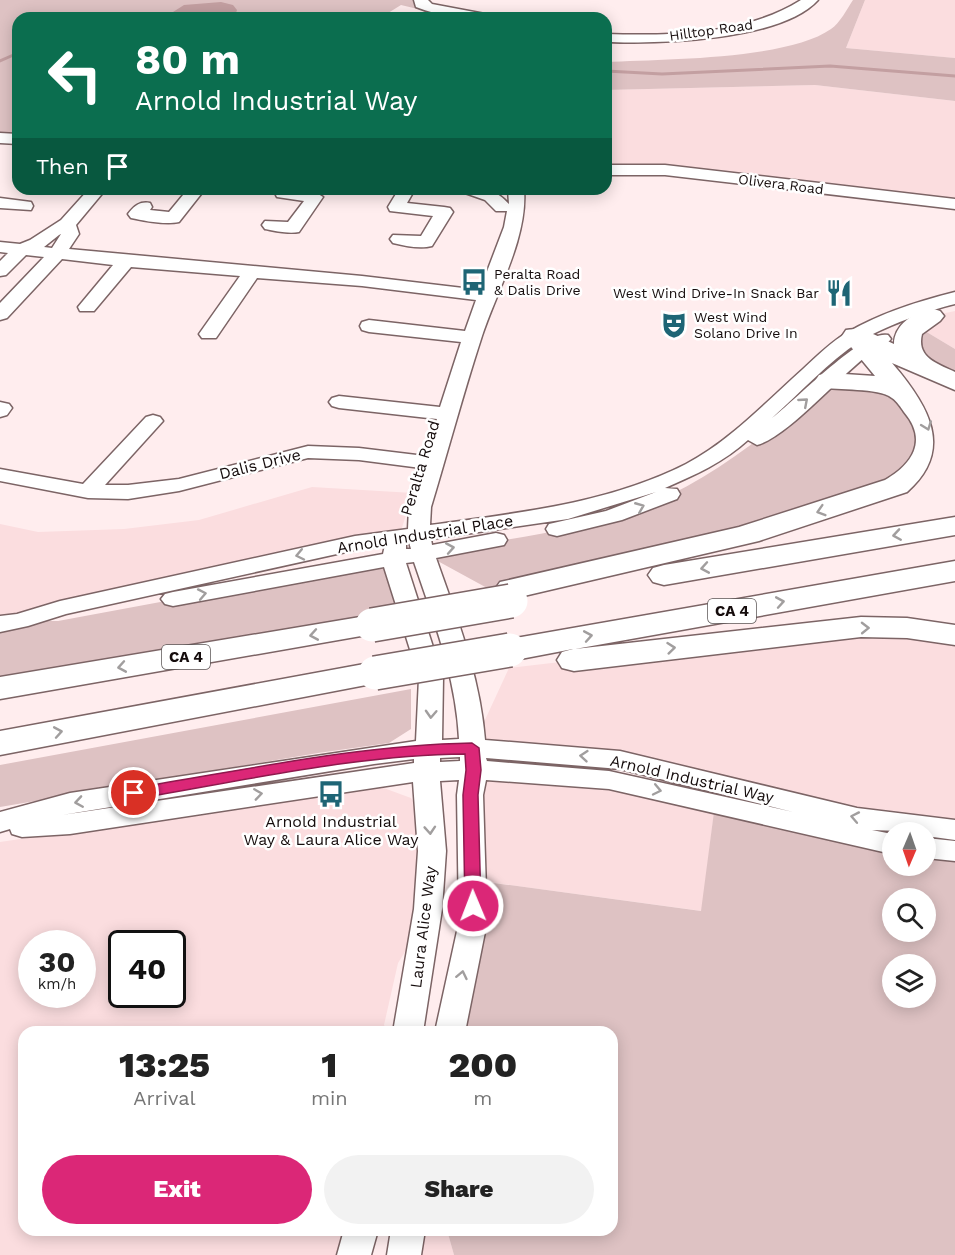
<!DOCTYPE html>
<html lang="en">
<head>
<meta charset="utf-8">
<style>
  body { margin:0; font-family:"Work Sans",sans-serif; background:#f2f2f2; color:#222; height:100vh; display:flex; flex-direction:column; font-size:22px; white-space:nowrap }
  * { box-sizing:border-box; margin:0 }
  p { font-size:20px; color:#767676 }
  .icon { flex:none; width:33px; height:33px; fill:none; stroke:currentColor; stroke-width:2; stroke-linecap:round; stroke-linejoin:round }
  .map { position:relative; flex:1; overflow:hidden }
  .details { position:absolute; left:18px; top:1026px; width:600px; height:210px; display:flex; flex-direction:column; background:#fff; border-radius:18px; box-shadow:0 3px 15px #0003 }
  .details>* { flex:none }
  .guide { position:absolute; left:12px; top:12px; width:600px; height:183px; border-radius:18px; box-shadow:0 3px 15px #0003; background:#0b6e4f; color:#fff; overflow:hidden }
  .needle { width:39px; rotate:182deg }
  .tools { position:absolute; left:882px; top:822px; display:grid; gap:12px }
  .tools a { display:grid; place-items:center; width:54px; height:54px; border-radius:50%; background:#fff; box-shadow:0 3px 15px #0003; font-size:30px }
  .speed { position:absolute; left:18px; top:930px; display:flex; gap:12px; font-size:30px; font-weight:700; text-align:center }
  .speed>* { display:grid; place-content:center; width:78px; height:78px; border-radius:50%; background:#fff; box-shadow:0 3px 15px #0003; line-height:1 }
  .speed small { font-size:15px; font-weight:400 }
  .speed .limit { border:3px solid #111; border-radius:9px; background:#fff; color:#111 }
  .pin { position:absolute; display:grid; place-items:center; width:51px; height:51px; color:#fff; margin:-26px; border:3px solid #fff; border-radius:50%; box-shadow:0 2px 6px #0007 }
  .me { position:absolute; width:66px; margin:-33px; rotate:359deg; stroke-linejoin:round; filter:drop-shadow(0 0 4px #0008) }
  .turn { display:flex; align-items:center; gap:21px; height:126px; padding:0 24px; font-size:27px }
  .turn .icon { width:78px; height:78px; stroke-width:2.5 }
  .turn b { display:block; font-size:42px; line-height:51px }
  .then { display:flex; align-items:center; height:57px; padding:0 24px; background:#0003; gap:12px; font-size:22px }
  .eta { display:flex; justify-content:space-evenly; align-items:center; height:102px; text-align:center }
  .eta b { font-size:36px; font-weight:800; line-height:42px }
  .primary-button { display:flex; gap:12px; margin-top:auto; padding:12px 24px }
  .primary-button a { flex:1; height:69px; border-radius:36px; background:#db2777; color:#fff; font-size:24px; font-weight:800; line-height:69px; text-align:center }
  .primary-button a+a { background:#f2f2f2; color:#222 }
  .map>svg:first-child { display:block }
</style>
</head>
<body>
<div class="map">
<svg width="955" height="1255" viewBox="0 0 955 1255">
  <rect width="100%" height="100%" fill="#ffedee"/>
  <path fill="#fbdddf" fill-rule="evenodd" d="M865 0H955V58L846 48Z
    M815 85 955 101V204L665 170H606V90Z
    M955 311V349L915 325 931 316Z
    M312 487 413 493 399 537 0 624V524L38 532 124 529 199 520Z
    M861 627 955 635V830L695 777 472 748 509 668Z
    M474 770 715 804 702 911 472 880Z
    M374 787H381L411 798 417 807 420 839 413 939 398 963 384 1025 388 1032H24V1230H361L354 1255H0V842ZM32 944H82V994H32ZM122 944H172V994H122Z
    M408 1230H447L454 1255H404Z"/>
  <path fill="#dec2c3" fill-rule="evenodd" d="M0 0H421L428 7 422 10 401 5 380 18H18V139L0 138Z
    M853 0H865L846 48 955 58V101L815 85 606 90V62C662 59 787 60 831 29 840 23 847 9 853 0Z
    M915 325 955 349V382L916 363Z
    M829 381 868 383 924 418 912 478 560 579 511 601 423 553C493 541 570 533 637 509 709 483 772 430 829 381Z
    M393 559 410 614 0 689V624L20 621H58Z
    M411 689V729L389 743 318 753 0 807V765Z
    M715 804 892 844V866H926V848L955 851V1255H454L447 1230H612V1032H450L472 880 701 911ZM892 898H926V932H892ZM892 964H926V998H892Z"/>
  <path fill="#c39fa1" d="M221 2 233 5 237 10 235 16 209 18 173 12 184 5Z"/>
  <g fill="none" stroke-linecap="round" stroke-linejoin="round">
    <path stroke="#c39fa1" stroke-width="3" d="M89 18 131 15 159 18
      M0 61 18 53
      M606 71 662 74 830 66 955 76"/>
    <defs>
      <path id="minor" d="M414 0H428L432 4 485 14 492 18C467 18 440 17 416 7Z
        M801 0H818C781 41 658 44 606 42V34C670 36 746 35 801 0Z
        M0 133 18 134V144L0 143Z
        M606 165H665L955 199V209L665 175H606Z
        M89 189H106L76 225 79 234 69 249 362 276 480 290 504 227 507 211H496L485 200 465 193 463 189C485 189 493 187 509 204L508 189H524C528 238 496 292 481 339 463 394 448 451 431 507L430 525C517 513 607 504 686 464 730 441 766 402 803 369 817 356 832 341 848 332 881 313 919 301 955 292V304C929 310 883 327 860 341 828 362 801 392 772 418 795 401 863 329 888 335L891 339C886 346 878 347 872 352 842 373 788 437 757 445L748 440C724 462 695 475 665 488L677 489 680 494 677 499 622 520 557 536 549 534 546 529 549 524 606 511 656 492 568 519 431 539 432 545 496 533 504 535 507 540 504 545 436 558C457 618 480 676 485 740L620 751 857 808 955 820V840L926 836V832L872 830 892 834V854L609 789 486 780 483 795 487 922 465 1032H435L459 922 457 795 459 780 440 781 446 851 442 909 423 1032H393L414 909 418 851 413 782 70 834 22 837 12 834 10 829 0 832V812L70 793 416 741 419 678 384 567 173 606 165 604 161 599 165 594 173 592 383 554 385 545 355 550 66 614 28 626 0 632V616L17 614 60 601 355 536 408 529 409 507 421 468 359 460 308 458 179 491 128 499 88 498 0 481V469L83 484 146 417 153 415 160 417 163 421 105 485H128L179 479 308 446 359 448 425 456 437 419 339 408 332 406 329 402 332 398 339 396 440 407 461 342 369 332 362 330 360 326 362 322 369 320 465 331 476 300 362 286 257 278 216 338H202L199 334 240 276 131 267 94 311H80L78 307 113 265 62 259 7 318 0 320V303L44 257 26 255 6 275 0 276V261L8 253 0 252V242L20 244 30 240 61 220ZM61 234 52 248 44 247 59 235ZM406 542H409L411 549H406ZM414 562C434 621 456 677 459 739L442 740 443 678 406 563ZM460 757V761L440 762V758ZM486 758 620 769 793 812 609 771 487 761ZM414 759V763L62 815 374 764Z
        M188 189H205L179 222C165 225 145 221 131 218L128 214C134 206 140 201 150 203L152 207 150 210 169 212Z
        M277 189 315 192 323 197 299 232C288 234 276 231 265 229L262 225 265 221 288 222 304 201 277 197 275 193Z
        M399 189H415L407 203 444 207 450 208 453 212 432 246C420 249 405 246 393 243L390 239 393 235 421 236 433 216 390 211 388 207Z
        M0 198 31 202 33 206 31 210 0 208Z
        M0 402 9 404 12 408 7 415 0 417Z
        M926 838 955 841V861L926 858Z
        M344 1230H378L371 1255H337Z
        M391 1230H425L421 1255H387Z"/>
      <path id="highway" d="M931 308 940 311 944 316 940 321 922 334C916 358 938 364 955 372V390L892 363C929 406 955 450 907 492L759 541 511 599 500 596 495 589 500 582 739 527 885 480C913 464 928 440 904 412 901 408 897 401 892 398 878 387 838 391 819 387L815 381 819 375 829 373 875 376 842 336 846 330C863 326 879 337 894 344 894 325 914 312 931 308Z
        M955 517V535L664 585 653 582 648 575 653 568 664 565Z
        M955 561V581L575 649 861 617 907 618 955 625V645L907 638 861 637 574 671 562 668 557 660 562 652 573 649 510 661 498 658 493 650 498 642 510 639Z
        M372 615 384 618 388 625 384 632 0 699V677Z
        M375 662 387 665 392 673 387 681 0 755V731Z"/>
    </defs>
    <use href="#minor" stroke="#7c6465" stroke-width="3"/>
    <use href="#highway" stroke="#7c6465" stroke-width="3"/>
    <use href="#minor" fill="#fff" fill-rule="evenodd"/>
    <use href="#highway" fill="#fff" fill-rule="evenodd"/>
    <defs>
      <path id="highway-bridge" d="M372 625 511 601
        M375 673 510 650"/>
    </defs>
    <use href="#highway-bridge" stroke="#7c6465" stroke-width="36" stroke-linecap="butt"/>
    <use href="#highway-bridge" stroke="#fff" stroke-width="33"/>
  </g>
  <defs><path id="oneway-chevron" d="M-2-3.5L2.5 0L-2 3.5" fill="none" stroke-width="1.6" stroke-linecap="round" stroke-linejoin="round" transform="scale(1.5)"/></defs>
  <g stroke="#a19e9e">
    <use href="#oneway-chevron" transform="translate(804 402) rotate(-41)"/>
    <use href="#oneway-chevron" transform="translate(927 426) rotate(69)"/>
    <use href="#oneway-chevron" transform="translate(640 507) rotate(-22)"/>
    <use href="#oneway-chevron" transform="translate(821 511) rotate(163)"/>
    <use href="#oneway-chevron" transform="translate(897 535) rotate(171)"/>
    <use href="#oneway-chevron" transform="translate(450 548) rotate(-10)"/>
    <use href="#oneway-chevron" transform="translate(300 555) rotate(168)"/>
    <use href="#oneway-chevron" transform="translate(705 568) rotate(170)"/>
    <use href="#oneway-chevron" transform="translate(202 594) rotate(-11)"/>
    <use href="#oneway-chevron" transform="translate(780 602) rotate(-10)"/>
    <use href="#oneway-chevron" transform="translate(865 628) rotate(-1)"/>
    <use href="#oneway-chevron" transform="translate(314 635) rotate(170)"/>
    <use href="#oneway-chevron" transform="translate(588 636) rotate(-10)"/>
    <use href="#oneway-chevron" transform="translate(671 648) rotate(-6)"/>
    <use href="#oneway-chevron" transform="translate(122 667) rotate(170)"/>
    <use href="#oneway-chevron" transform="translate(431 714) rotate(93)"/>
    <use href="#oneway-chevron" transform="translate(58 732) rotate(-10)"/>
    <use href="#oneway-chevron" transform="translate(584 756) rotate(-175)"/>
    <use href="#oneway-chevron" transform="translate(657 790) rotate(12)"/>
    <use href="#oneway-chevron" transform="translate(258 794) rotate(-8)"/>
    <use href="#oneway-chevron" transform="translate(79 802) rotate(171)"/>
    <use href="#oneway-chevron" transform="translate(855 817) rotate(-169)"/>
    <use href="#oneway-chevron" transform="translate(430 830) rotate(86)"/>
    <use href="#oneway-chevron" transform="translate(462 975) rotate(-78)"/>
  </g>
  <path fill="#db2777" stroke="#8e194d" stroke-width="1.5" d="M472 743 479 748 481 770 478 795 481 906 479 910H467L465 906 463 795 466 770 465 754C354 755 243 781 134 799L128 797 126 793 128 789 134 788C246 770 358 745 472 743Z"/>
  <defs>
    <symbol id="bus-bare" viewBox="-9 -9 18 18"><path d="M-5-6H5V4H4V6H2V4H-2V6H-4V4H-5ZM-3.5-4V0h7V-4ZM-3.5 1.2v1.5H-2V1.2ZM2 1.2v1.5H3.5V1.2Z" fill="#1e6575" stroke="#fff" stroke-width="2.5" paint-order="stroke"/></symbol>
    <symbol id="restaurant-bare" viewBox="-9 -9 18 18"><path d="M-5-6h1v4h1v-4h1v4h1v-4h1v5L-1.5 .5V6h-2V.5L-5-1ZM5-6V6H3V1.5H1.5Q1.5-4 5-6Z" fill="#1e6575" stroke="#fff" stroke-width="2.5" paint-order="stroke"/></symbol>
    <symbol id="theatre-bare" viewBox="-9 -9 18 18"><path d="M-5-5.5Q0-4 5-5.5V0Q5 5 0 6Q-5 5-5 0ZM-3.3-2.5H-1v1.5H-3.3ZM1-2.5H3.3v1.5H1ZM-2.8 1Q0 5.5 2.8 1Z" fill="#1e6575" stroke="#fff" stroke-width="2.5" paint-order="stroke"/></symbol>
  </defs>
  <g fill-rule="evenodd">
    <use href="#bus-bare" x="455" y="263" width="38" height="38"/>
    <use href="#restaurant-bare" x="820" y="274" width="38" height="38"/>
    <use href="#theatre-bare" x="655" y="306" width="38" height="38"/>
    <use href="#bus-bare" x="312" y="775" width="38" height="38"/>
  </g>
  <g text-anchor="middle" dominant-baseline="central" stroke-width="5" stroke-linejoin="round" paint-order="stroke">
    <g font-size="14" fill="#150c0c" stroke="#fff">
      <text transform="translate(711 30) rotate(-8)">Hilltop Road</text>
      <text transform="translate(781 184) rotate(7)">Olivera Road</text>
    </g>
    <g font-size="14" fill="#150c0c" stroke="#fff" text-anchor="start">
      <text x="494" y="274">Peralta Road<tspan x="494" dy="16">&amp; Dalis Drive</tspan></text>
      <text x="819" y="293" text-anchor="end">West Wind Drive-In Snack Bar</text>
      <text x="694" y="317">West Wind<tspan x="694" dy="16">Solano Drive In</tspan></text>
    </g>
    <g fill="#fff" stroke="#5b5555" stroke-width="1.5">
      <rect x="708" y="599" width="48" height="24" rx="4.5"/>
      <rect x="162" y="645" width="48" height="24" rx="4.5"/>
    </g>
    <g font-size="15" font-weight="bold" fill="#150c0c">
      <text x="732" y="611">CA 4</text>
      <text x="186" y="657">CA 4</text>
    </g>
    <g font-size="16" fill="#150c0c" stroke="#fff">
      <text transform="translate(260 464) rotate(-14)">Dalis Drive</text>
      <text transform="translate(420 468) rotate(-73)">Peralta Road</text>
      <text transform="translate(425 534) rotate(-9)">Arnold Industrial Place</text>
      <text transform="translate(692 779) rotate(13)">Arnold Industrial Way</text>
      <text transform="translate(423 927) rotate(-83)">Laura Alice Way</text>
    </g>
    <g font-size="16" fill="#150c0c" stroke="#fff">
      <text x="331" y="821">Arnold Industrial<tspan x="331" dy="18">Way &amp; Laura Alice Way</tspan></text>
    </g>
  </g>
</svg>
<div class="tools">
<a><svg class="needle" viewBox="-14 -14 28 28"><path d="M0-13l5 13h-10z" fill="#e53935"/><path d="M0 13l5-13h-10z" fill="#767676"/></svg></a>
<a><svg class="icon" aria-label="search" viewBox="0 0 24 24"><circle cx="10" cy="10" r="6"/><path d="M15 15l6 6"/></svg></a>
<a><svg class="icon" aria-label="layers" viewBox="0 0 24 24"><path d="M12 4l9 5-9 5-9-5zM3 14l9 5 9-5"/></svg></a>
</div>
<div class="speed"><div>30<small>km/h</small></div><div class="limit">40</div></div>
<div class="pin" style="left:134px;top:793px;background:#d93025"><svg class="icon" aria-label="arrive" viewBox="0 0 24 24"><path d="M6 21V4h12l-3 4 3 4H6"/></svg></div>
<svg class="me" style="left:473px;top:906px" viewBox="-20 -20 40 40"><circle r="17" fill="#db2777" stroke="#fff" stroke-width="3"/><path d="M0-11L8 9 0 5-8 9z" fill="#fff"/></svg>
<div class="guide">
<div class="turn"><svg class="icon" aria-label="left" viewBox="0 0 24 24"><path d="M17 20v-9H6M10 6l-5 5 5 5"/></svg><div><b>80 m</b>Arnold Industrial Way</div></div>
<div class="then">Then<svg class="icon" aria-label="arrive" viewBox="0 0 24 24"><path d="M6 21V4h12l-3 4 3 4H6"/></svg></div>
</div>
<section class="details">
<div class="eta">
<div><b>13:25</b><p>Arrival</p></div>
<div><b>1</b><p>min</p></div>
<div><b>200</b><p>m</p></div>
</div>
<div class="primary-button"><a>Exit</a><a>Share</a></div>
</section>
</div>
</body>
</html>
